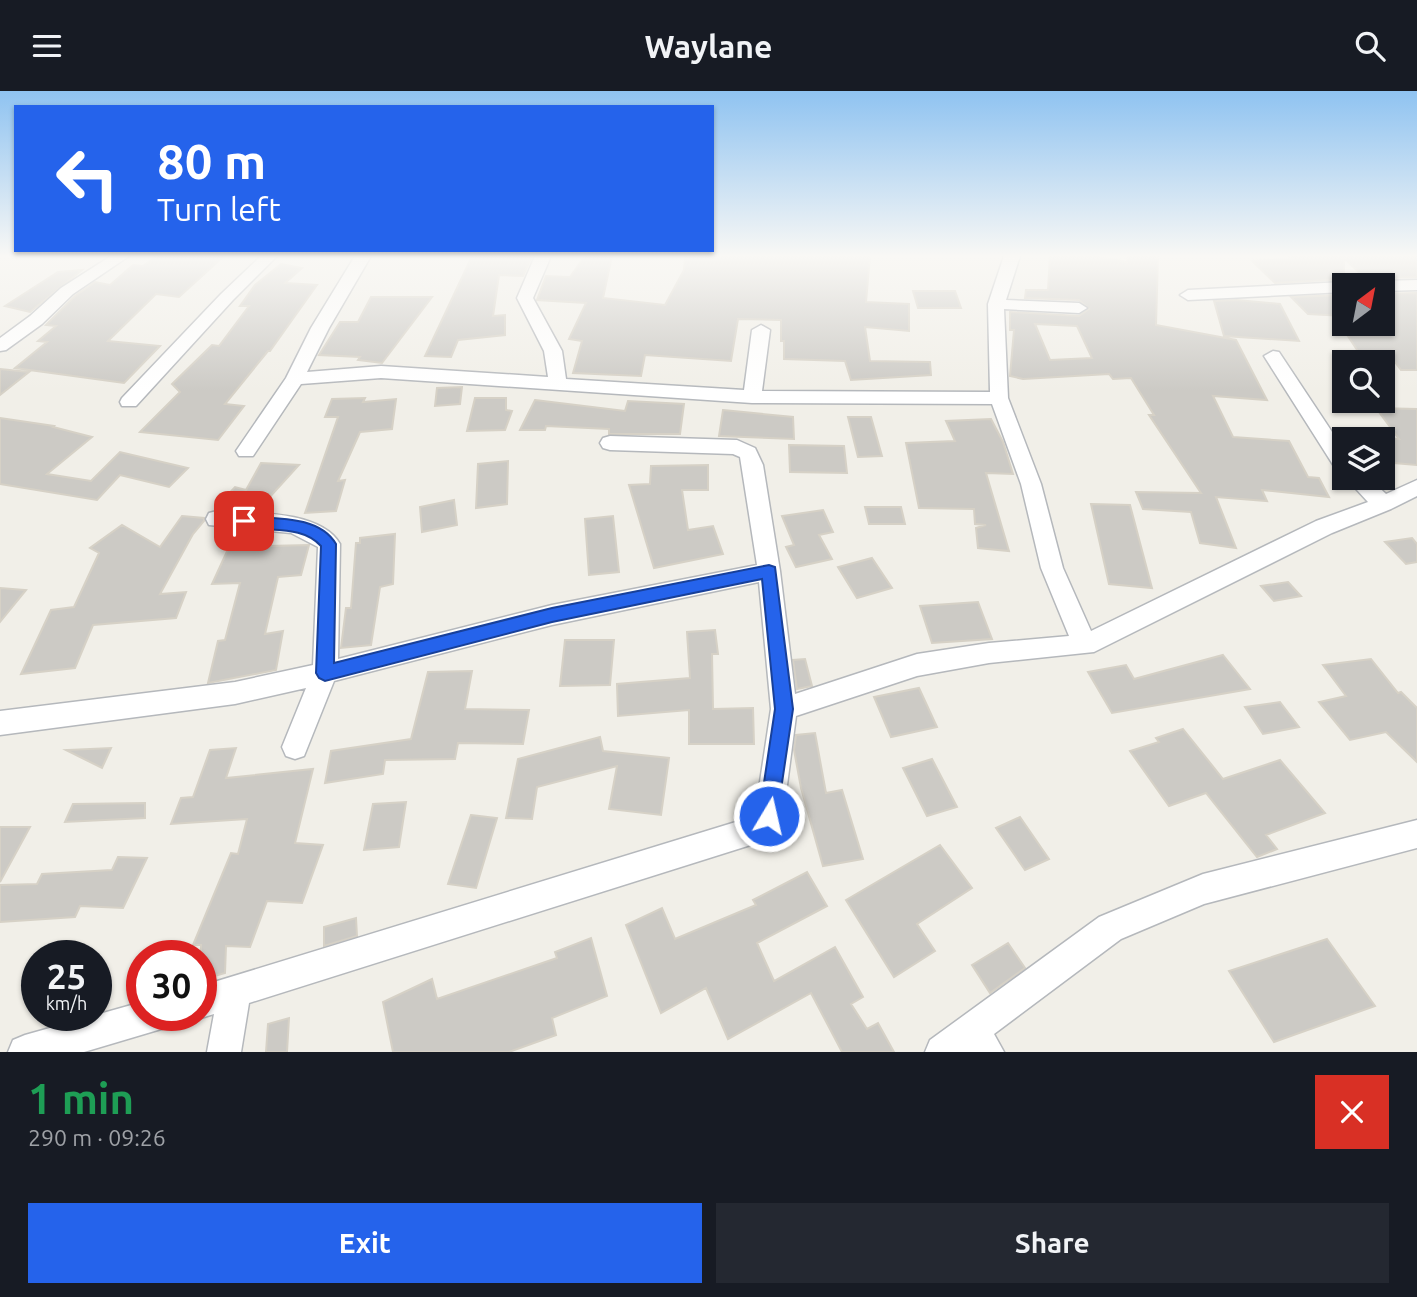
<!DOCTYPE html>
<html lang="en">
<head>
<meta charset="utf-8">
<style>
  body { margin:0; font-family:Ubuntu,sans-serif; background:#242831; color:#f1f3f6; height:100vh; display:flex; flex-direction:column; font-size:26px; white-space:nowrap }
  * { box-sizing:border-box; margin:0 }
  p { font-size:23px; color:#9ea1a6 }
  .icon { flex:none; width:38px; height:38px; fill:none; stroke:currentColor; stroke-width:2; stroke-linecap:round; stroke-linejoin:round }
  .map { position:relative; height:961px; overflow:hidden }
  .details { display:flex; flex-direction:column; background:#171b24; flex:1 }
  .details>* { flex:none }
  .banner { position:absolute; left:14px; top:14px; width:700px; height:147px; border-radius:0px; box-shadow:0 2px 5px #0004; background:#2563eb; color:#fff; overflow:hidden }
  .needle { width:46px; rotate:32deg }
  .controls { position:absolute; left:1332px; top:182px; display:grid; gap:14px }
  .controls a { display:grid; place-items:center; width:63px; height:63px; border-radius:0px; background:#171b24; box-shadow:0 2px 5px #0004; font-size:35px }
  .speed { position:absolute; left:21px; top:849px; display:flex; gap:14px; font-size:35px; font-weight:700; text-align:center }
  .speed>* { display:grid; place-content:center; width:91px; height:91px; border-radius:50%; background:#171b24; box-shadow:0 2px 5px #0004; line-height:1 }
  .speed small { font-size:18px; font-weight:400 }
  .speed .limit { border:10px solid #d22; background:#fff; color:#111 }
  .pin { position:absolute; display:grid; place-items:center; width:60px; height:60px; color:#fff; margin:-30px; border-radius:14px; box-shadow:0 4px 10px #0006 }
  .me { position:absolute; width:77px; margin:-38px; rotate:9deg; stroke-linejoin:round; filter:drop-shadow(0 0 5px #0008) }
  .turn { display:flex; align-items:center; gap:24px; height:147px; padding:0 28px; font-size:32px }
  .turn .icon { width:91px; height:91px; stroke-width:2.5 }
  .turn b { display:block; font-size:49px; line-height:60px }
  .round { display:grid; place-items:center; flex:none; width:74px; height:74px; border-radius:0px; background:#242831 }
  .overview { display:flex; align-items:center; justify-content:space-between; height:119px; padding:0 28px }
  h1 { font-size:42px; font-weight:700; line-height:52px; color:#1e9e55 }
  .action { display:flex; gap:14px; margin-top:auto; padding:14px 28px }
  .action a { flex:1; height:80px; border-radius:0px; background:#2563eb; color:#fff; font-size:28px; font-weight:700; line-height:80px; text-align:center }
  .action a+a { background:#242831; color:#f1f3f6 }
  header { display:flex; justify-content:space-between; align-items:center; height:91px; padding:0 28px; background:#171b24; font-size:32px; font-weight:700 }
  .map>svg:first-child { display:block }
</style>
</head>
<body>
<header><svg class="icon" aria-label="menu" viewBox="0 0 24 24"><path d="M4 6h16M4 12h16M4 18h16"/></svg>Waylane<svg class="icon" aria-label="search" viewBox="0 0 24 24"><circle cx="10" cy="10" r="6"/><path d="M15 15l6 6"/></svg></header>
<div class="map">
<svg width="1417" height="961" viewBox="0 0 1417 961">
  <rect width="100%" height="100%" fill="#f1efe8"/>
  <path fill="#cccac5" stroke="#d6d1c6" stroke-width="2" fill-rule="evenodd" d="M157 165H224L179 206 156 203 108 250 160 255 124 292 15 277 47 251 38 250 56 235 46 234 75 205 95 191 110 194 133 174 143 175Z
    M472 165H532L523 185 499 184 493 225 505 224V244L458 249 451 266 425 265Z
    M585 165H612L603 207 665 214 684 179 685 165H870L866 211 909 213V240L865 236 870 270 930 271 931 284 851 289 845 270 784 268V250H781V229L738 228 731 270 645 264 641 285 573 282 582 250 569 248 586 212 537 209 546 185 570 186Z
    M1050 165H1094L1127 171 1128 165H1158L1156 234 1236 249 1267 309 1213 305 1233 346 1289 350 1308 386 1319 387 1329 406 1262 399 1267 410 1216 406 1236 457 1200 452 1191 421 1143 418 1136 401 1201 402 1149 324H1154L1131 287 1113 288 1109 283 1023 288 1010 285 1014 239H1010V221L1079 225 1089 218 1079 209 1025 207 1026 199H1048ZM1035 233 1077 235 1092 267 1050 269Z
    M1289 165H1417V186L1382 187 1371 193 1344 167V188L1275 192 1252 170 1291 168Z
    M281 173 302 177 285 192 317 194 270 260H268L225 313 244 315 218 349 140 341 180 301 172 293 212 254 219 255 249 215H240L255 194Z
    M82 179 30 221 5 215 58 181Z
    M913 200H955L961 217H918Z
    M1417 202V279H1401L1395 271H1365L1340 233H1382V203Z
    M1344 204V225L1308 223 1291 206Z
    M371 206H432L382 272 358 269 360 266 319 264 340 231H358Z
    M1237 209 1280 213 1299 250 1224 245 1214 210Z
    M0 278 29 281 0 304Z
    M462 296 460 313 435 315 437 297Z
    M365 307 363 311 396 308 392 338 360 341 338 390 345 389 336 420 305 422 338 326H325L332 308Z
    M475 307H506V319L512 320 505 339 467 340Z
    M535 309 625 320 628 310 684 313 680 343H609V338L546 335 545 339H520Z
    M1376 317 1417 318V374L1382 371V347L1399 348Z
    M723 319 793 326 794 348 719 345Z
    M848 326H871L882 365 858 366Z
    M0 327 54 335 53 336 92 346 47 383 91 390 120 361 188 377 169 396 120 384 97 409 0 393Z
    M991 328 1003 351 1013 383 986 382 1009 460 978 457 976 437 986 434 975 433 974 418 919 417 906 352 955 350 946 330Z
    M789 354 844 355 847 382 790 381Z
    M508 370 507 413 476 417 478 373Z
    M261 372 299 374 258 419 217 415 235 396 246 399Z
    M708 374V399H682L688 439 713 435 723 463 654 477 629 394 650 393 651 375Z
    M454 409 457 434 422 441 420 416Z
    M1091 413 1130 414 1152 497 1109 493Z
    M865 416H901L905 433H869Z
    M823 419 833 441 819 444 832 468 796 476 786 456 794 454 782 425Z
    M182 425 204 427V430L193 443 160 503 186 501 176 527 93 534 75 577 21 583 51 519 74 516 99 462 90 457 122 434 160 456Z
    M613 425 619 481 589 484 585 428Z
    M395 443 393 493 380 496 371 554 341 557 346 517H351L356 452H360V447Z
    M1412 447 1417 453V471L1406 473 1385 451Z
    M309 454 301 484 278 486 265 543 283 540 276 579 208 592 218 550 225 549 240 492 212 493 229 456Z
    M872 467 892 497 857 507 838 476Z
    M1288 491 1301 505 1274 510 1261 495Z
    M0 497 26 499 0 531Z
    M978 511 992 548 932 552 920 515Z
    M715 539 718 563H712L713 618 753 617 754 653H689V619L618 625 617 593 690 587 687 541Z
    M565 549H614L610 594 560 595Z
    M1223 564 1250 598 1112 622 1088 581 1126 574 1134 588Z
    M805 568 812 595 797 598 793 569Z
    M1371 568 1398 602 1401 601 1417 617V671L1386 641 1350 649 1319 611 1346 605 1323 574Z
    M472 580 465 618 529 619 523 653 458 652 455 668 385 669 383 683 325 692 331 660 411 648 428 581Z
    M919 597 937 636 891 646 874 606Z
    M1280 611 1299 636 1263 643 1245 616Z
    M1183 638 1223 688 1280 669 1325 722 1266 744 1277 758 1257 766 1206 702 1169 715 1130 660 1159 651 1156 647Z
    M815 642 826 702 842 699 863 768 823 775 801 697 794 659 796 644Z
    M600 646 603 660 669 667 661 724 609 718 617 675 537 696 532 728 506 727 518 668Z
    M111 657 102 677 66 659Z
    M236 657 226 687 313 678 295 752 323 754 302 812 267 810 250 856 226 855 225 882 201 889V854H193L231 762 238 763 247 728 171 733 181 707 193 706 210 659Z
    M932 668 957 716 927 725 903 677Z
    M406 711 399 756 364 759 373 713Z
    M145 712V727L65 731 73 713Z
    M471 724 497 727 476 797 448 793Z
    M1020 726 1049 768 1025 779 996 737Z
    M0 736H30L0 791Z
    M940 754 972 797 917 833 935 860 894 886 846 809Z
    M118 766 147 767 123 817 80 815 75 826 0 831V794L37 793 42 783 112 779Z
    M807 781 827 815 757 852 774 890 835 856 863 906 851 913 867 938 878 932 894 961H842L811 902 728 948 706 897 661 922 626 834 662 817 675 848 756 814 753 809Z
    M356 827 357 845 324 855V836Z
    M591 847 607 905 552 927 556 944 509 961H393L383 911 432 888 437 908 557 867 555 861Z
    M1327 848 1375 915 1274 951 1229 880Z
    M1008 852 1025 877 990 902 972 874Z
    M289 927 287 961H266L268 933Z"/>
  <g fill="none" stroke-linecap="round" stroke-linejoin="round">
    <defs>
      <path id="minor" d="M111 165H129L73 203 42 233 6 259 0 260V247L30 225 61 197Z
        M261 165H277L233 209 136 315H122L120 311 122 307 221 203Z
        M355 165H371L329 237 307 281 381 275 548 286 544 260 517 207 535 165H551L533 207 562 260 566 288 744 299 752 239 761 234 770 239 762 300 990 301 988 213 1004 165H1020L1006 209 1079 212 1087 217 1079 222 1004 218 1008 307 1041 393 1063 477 1091 540 1316 430 1368 411 1346 387H1369L1386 403 1417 389V405L1391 418 1332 442 1094 561 989 572 917 585 796 625 783 725 779 735 757 752 249 912 241 961H207L214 923 201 927 193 924H201V895L739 730 756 717 771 618 759 491 552 534 334 590 304 665 295 668 286 665 282 656 306 597 235 613 0 644V620L235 591 313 574 318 456 291 442 209 434 206 428 209 422 217 420C251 422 321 419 340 453L338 568 552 514 757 474 740 366 733 363 610 359 603 357 600 352 603 347 610 345 737 349 755 357 763 374 780 480 795 603 917 563 989 552 1069 545 1041 477 1021 393 992 313 752 312 381 287 301 293 253 365H239L236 360 286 287 311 237Z
        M1417 189V199L1382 200V194H1374L1382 190Z
        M1344 191 1351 194H1344V201L1188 209 1180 204 1188 199Z
        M1273 260 1279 261 1344 359V382L1337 380 1264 265Z
        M1417 729V757L1204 813 1121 848 994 943 1004 961H925L930 949 1099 826 1203 783Z
        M142 911V924H173L168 936 84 961H8L13 949 25 944Z"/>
    </defs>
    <use href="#minor" stroke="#b5b8bc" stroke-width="3"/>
    <use href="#minor" fill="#fff" fill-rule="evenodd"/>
  </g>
  <linearGradient id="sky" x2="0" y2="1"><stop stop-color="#8fc3f1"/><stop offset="0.55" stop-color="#f9f8f5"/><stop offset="1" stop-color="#f9f8f5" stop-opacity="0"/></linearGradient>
  <rect width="1417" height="300" fill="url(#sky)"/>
  <path fill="#2563eb" stroke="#184099" stroke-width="2" d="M244 425C275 428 319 424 336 453L334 572 552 517 769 474 775 476 793 618 776 732 769 735 762 732 759 725 775 618 762 488 552 531 325 590 319 587 316 582 321 455C300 432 266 443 239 434L237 430 239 427Z"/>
</svg>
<div class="controls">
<a><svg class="needle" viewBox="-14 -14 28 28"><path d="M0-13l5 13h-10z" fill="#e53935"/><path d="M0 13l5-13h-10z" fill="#9ea1a6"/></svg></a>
<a><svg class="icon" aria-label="search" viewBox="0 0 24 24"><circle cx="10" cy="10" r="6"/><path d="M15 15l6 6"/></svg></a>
<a><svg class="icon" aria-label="layers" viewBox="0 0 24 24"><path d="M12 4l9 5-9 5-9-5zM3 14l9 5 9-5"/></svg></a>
</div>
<div class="speed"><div>25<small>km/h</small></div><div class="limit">30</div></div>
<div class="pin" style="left:244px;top:430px;background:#d93025"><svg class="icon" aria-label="arrive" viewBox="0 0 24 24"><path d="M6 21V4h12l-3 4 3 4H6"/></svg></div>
<svg class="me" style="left:769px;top:725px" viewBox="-20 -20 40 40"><circle r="17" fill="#2563eb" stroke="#fff" stroke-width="3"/><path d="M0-11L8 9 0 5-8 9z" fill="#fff"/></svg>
<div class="banner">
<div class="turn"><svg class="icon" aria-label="left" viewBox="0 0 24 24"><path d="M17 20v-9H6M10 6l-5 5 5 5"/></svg><div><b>80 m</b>Turn left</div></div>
</div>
</div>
<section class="details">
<div class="overview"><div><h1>1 min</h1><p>290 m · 09:26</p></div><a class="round" style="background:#d93025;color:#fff"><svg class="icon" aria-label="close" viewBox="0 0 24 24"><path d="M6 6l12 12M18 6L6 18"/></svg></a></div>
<div class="action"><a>Exit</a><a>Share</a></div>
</section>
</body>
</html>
